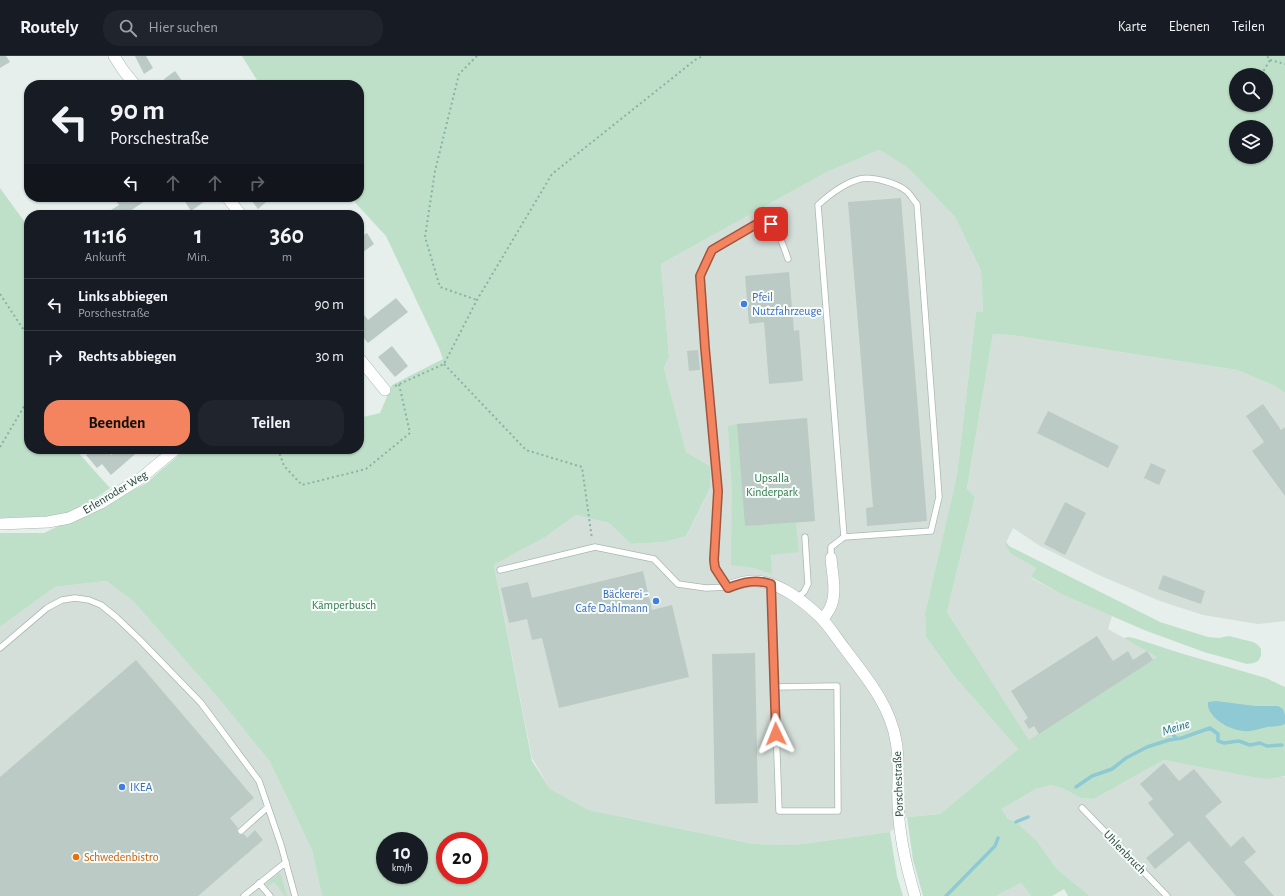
<!DOCTYPE html>
<html lang="de">
<head>
<meta charset="utf-8">
<style>
  body { margin:0; font-family:"Alegreya Sans",sans-serif; background:#20242c; color:#f1f3f6; height:100vh; display:flex; flex-direction:column; font-size:15px; white-space:nowrap }
  * { box-sizing:border-box; margin:0 }
  p { font-size:13px; color:#9ea1a6 }
  .icon { flex:none; width:22px; height:22px; fill:none; stroke:currentColor; stroke-width:2; stroke-linecap:round; stroke-linejoin:round }
  .map { position:relative; flex:1; overflow:hidden }
  .sheet { position:absolute; left:24px; top:154px; width:340px; height:244px; display:flex; flex-direction:column; background:#171b24; border-radius:16px; box-shadow:0 1px 3px #0004 }
  .sheet>* { flex:none }
  .top-card { position:absolute; left:24px; top:24px; width:340px; height:122px; border-radius:16px; box-shadow:0 1px 3px #0004; background:#171b24; color:#f1f3f6; overflow:hidden }
  .fabs { position:absolute; left:1229px; top:12px; display:grid; gap:8px }
  .fabs a { display:grid; place-items:center; width:44px; height:44px; border-radius:50%; background:#171b24; box-shadow:0 1px 3px #0004; font-size:20px }
  .speed { position:absolute; left:376px; top:776px; display:flex; gap:8px; font-size:20px; font-weight:700; text-align:center }
  .speed>* { display:grid; place-content:center; width:52px; height:52px; border-radius:50%; background:#171b24; box-shadow:0 1px 3px #0004; line-height:1 }
  .speed small { font-size:10px; font-weight:400 }
  .speed .limit { border:6px solid #d22; background:#fff; color:#111 }
  .pin { position:absolute; display:grid; place-items:center; width:34px; height:34px; color:#fff; margin:-17px; border-radius:8px; box-shadow:0 2px 6px #0006 }
  .me { position:absolute; width:44px; margin:-22px; rotate:358deg; stroke-linejoin:round; filter:drop-shadow(0 0 3px #0008) }
  .turn { display:flex; align-items:center; gap:14px; height:84px; padding:0 20px; font-size:18px }
  .turn .icon { width:52px; height:52px; stroke-width:2.5 }
  .turn b { display:block; font-size:28px; line-height:34px }
  .lanes { display:flex; align-items:center; height:38px; padding:0 20px; background:#0003; justify-content:center; gap:20px; direction:ltr }
  .lanes .off { opacity:.35 }
  .eta { display:flex; justify-content:space-evenly; align-items:center; height:68px; text-align:center }
  .eta b { font-size:24px; font-weight:700; line-height:28px }
  .action { display:flex; gap:8px; margin-top:auto; padding:8px 20px }
  .action a { flex:1; height:46px; border-radius:16px; background:#f4845f; color:#111; font-size:16px; font-weight:700; line-height:46px; text-align:center }
  .action a+a { background:#20242c; color:#f1f3f6 }
  ul { padding:0; list-style:none }
  li { display:flex; align-items:center; gap:12px; height:52px; padding:0 20px; border-top:1px solid #363941 }
  li div { flex:1 }
  li b { display:block; font-size:15px }
  li em { font-style:normal }
  header { display:flex; align-items:center; gap:24px; box-sizing:border-box; height:56px; padding:0 20px; background:#171b24; border-bottom:1px solid #363941 }
  header strong { font-size:19px }
  nav { display:flex; gap:22px; margin-inline-start:auto; font-size:14px }
  .search { width:280px; height:36px; background:#20242c; display:flex; align-items:center; gap:10px; box-sizing:border-box; padding:0 14px; border-radius:16px; color:#9ea1a6; font-size:15px }
  .map>svg:first-child { display:block }
</style>
</head>
<body>
<header>
<strong>Routely</strong>
<div class="search"><svg class="icon" aria-label="search" viewBox="0 0 24 24"><circle cx="10" cy="10" r="6"/><path d="M15 15l6 6"/></svg>Hier suchen</div>
<nav><a>Karte</a><a>Ebenen</a><a>Teilen</a></nav>
</header>
<div class="map">
<svg width="1285" height="840" viewBox="0 0 1285 840">
  <rect width="100%" height="100%" fill="#e6efeb"/>
  <path fill="#d4dfda" d="M879 94 907 111 955 161 981 215 983 257 976 256 957 419 925 557 926 581 954 620 1018 693 940 758 907 761 890 776 794 789 754 788 589 754 550 733 532 702 494 509 550 478 576 459 609 467 631 488 665 486 686 480 710 432V410L686 396 664 312 669 301 661 208 827 116Z
    M993 278 1011 279 1237 314 1275 330 1285 337V565L1258 568 1203 559 1160 545 1101 520 1040 490 1013 472 1005 489 1011 498 1036 512 1031 522 1061 538 1112 560 1108 573 1158 601 1029 685 947 556 975 441 967 434Z
    M106 525 133 545 220 644 270 706 312 794 322 840H0V571L55 531Z
    M1164 704 1205 711 1283 721 1285 720V840H1090L1057 813 1037 785 1015 765 1008 763 1002 753 1036 733 1051 729 1064 733 1080 742 1094 743Z
    M1021 827 1031 840H996Z"/>
  <path fill="#bfe0c8" fill-rule="evenodd" d="M242 0H1285V337L1275 330 1237 314 1011 279 993 278 967 433 975 441 947 556 1029 684 1157 601 1124 582 1128 581 1134 582 1180 597 1266 622 1285 631V720L1268 723 1253 721 1164 704 1094 743 1080 742 1064 733 1051 729 1036 733 1002 753 1008 763 1015 765 1037 785 1057 813 1090 840H1068L1064 833 1052 840H1031L1021 827 996 840H923L913 804 907 761 940 758 1018 693 954 620 926 581 925 557 957 419 976 256H983L981 215 955 161 907 111 879 94 827 116 661 208 669 301 664 312 686 396 710 410V432L686 480 665 486 631 488 609 467 576 459 547 480 494 509 532 705 550 733 589 754 754 788 794 789 890 776 897 820 903 840H322L312 794 270 706 220 644 133 545 106 525 55 531 0 571V477H44L145 428 186 393H359V362L380 357 392 329 443 303 439 292 386 180 350 141H359V29H260ZM1236 19H1266V49H1236ZM1236 71H1266V101H1236ZM385 785H419V819H385ZM445 785H479V819H445Z
    M0 132 29 172V393H75L110 432 99 440 63 460 0 462Z
    M807 362 815 465 796 467 799 496 771 499 772 518 754 512 731 509 732 435 728 370 737 368Z
    M1006 486 1009 490 1160 566 1208 581 1219 582 1229 580 1253 586 1258 589 1261 593V600L1258 605 1254 607 1247 608 1204 596 1144 574 1061 538 1031 521 1036 512 1011 498 1005 489Z
    M279 817 281 819 287 840H285L274 826 267 831V827Z"/>
  <path fill="#8ec9d4" d="M1216 645 1255 650H1278L1283 653 1285 659V668C1279 671 1273 670 1267 671 1258 673 1252 676 1243 675 1229 674 1206 661 1208 646Z"/>
  <g fill="none" stroke-linecap="round" stroke-linejoin="round">
    <path stroke="#8ec9d4" stroke-width="3.5" d="M1166 671 1176 682
      M1076 731 1092 720 1112 713 1126 702 1147 691 1169 684 1182 682 1210 672 1218 678V685L1224 687 1239 685 1250 689 1260 687 1267 690 1282 689
      M1016 766 1028 761
      M946 840 995 790 998 782"/>
  </g>
  <path fill="#bbcac4" d="M0 0H6L10 6 0 12Z
    M135 0H146L153 12 144 18Z
    M175 15 185 29H168L164 23Z
    M113 141H151L124 159H103L119 149Z
    M182 141H211L191 155Z
    M249 141H272L258 153Z
    M901 142 927 465 867 470 866 452 873 451 848 146Z
    M367 177 374 188 363 196 359 190V182Z
    M789 216 794 275 799 274 803 325 769 328 764 266 749 268 745 220Z
    M396 242 408 256 368 287 359 276V252L368 264Z
    M392 290 408 310 395 321 378 301Z
    M698 294 700 314 689 315 687 295Z
    M1263 348 1281 374 1285 371V440L1252 395 1264 386 1246 360Z
    M1048 355 1119 390 1108 412 1037 377Z
    M807 362 815 465 745 470 737 368Z
    M93 393H106L111 399 119 393H141L111 419 102 408 97 412 86 399Z
    M1151 407 1166 414 1159 429 1144 422Z
    M1065 446 1086 457 1065 499 1044 488Z
    M643 515 652 554 672 549 689 621 559 652 542 582 532 584 527 563 509 567 501 532 528 526 532 542Z
    M1163 519 1205 535 1201 548 1158 533Z
    M1097 580 1113 605 1128 595 1133 604 1147 595 1153 604 1039 678 1034 670 1029 673 1024 665 1028 662 1011 635Z
    M755 597 758 747 715 748 712 598Z
    M136 604 254 742 230 762 238 772 237 774 238 778 240 779 244 778 247 782 255 774 263 784 198 840H0V721Z
    M1164 707 1179 725 1194 713 1222 746 1205 760 1231 791 1243 780 1256 796 1244 806 1274 840H1236L1189 785 1155 813 1146 802 1174 779 1148 747 1153 743 1140 728Z"/>
  <g fill="none" stroke-linecap="round" stroke-linejoin="round">
    <defs>
      <path id="service" d="M831 502V491L844 481 818 149C830 138 844 127 860 123 872 120 896 127 905 134 910 137 913 144 917 148L939 441 931 475 844 481
        M500 514 595 491 654 503 678 528 706 532 728 531
        M771 528 779 755H838L837 630 774 631
        M728 531 715 512 713 504 718 435 705 292 700 220 712 194 760 166C763 167 767 167 770 168 778 172 785 194 788 203
        M798 541 804 536 808 528 805 481
        M0 592 47 552 62 544 75 542 89 544 101 549 116 561 139 583 201 647 259 725 281 789 295 840
        M1082 752 1167 840
        M241 775 268 751
        M259 827 270 840
        M244 840 286 806"/>
      <path id="minor" d="M114 0 123 14 135 29
        M227 141 241 159
        M359 302 385 334
        M0 468 48 466 69 462 101 447 141 422 176 393
        M728 531C739 527 751 523 763 526 783 529 807 548 821 562 830 571 837 583 845 593 866 621 890 649 896 685 900 706 897 727 898 748 899 780 906 810 915 840
        M823 563C826 559 829 555 831 550 837 536 832 517 831 502"/>
    </defs>
    <use href="#service" stroke="#a8b8b2" stroke-width="7"/>
    <use href="#minor" stroke="#a8b8b2" stroke-width="12"/>
    <path stroke="#86b3a5" stroke-width="2" stroke-dasharray="2 3" stroke-linecap="butt" d="M477 0 459 18 435 115 425 181 440 231 477 244
      M1270 4 1285 8
      M1261 19 1270 4 1267 0
      M0 238 29 282
      M444 308 526 394 582 411 592 483
      M395 330 444 308 477 244 552 118 695 4 703 0
      M0 391 29 342
      M278 393 284 410 302 429 366 413 410 377 399 328"/>
    <use href="#service" stroke="#fff" stroke-width="5.5"/>
    <use href="#minor" stroke="#fff" stroke-width="11"/>
  </g>
  <g fill="none" stroke-linecap="round" stroke-linejoin="round">
    <defs>
      <path id="route" d="M771 168 760 166 712 194 700 220 705 292 718 435 714 504 715 512 728 532C743 526 756 523 771 528L776 678"/>
    </defs>
    <use href="#route" stroke="#9f563e" stroke-width="10"/>
    <use href="#route" stroke="#f4845f" stroke-width="7"/>
  </g>
  <g fill="#3f7fe0" stroke="#f7fbf9" stroke-width="1.5">
    <circle cx="744" cy="248" r="4"/>
    <circle cx="656" cy="545" r="4"/>
    <circle cx="122" cy="731" r="4"/>
  </g>
  <circle fill="#e8710a" stroke="#f7fbf9" stroke-width="1.5" cx="76" cy="801" r="4"/>
  <g text-anchor="middle" dominant-baseline="central" stroke-width="4" stroke-linejoin="round" paint-order="stroke">
    <g font-size="12" fill="#366cbe" stroke="#f7fbf9" text-anchor="start">
      <text x="752" y="241">Pfeil<tspan x="752" dy="14">Nutzfahrzeuge</tspan></text>
      <text x="648" y="538" text-anchor="end">Bäckerei -<tspan x="648" dy="14">Cafe Dahlmann</tspan></text>
      <text x="130" y="731">IKEA</text>
    </g>
    <g font-size="12" fill="#2d7a4b" stroke="#f7fbf9">
      <text x="772" y="422">Upsalla<tspan x="772" dy="14">Kinderpark</tspan></text>
      <text x="344" y="549">Kämperbusch</text>
    </g>
    <g font-size="12" fill="#24423a" stroke="#f7fbf9">
      <text transform="translate(115 436) rotate(-31)">Erlenroder Weg</text>
      <text transform="translate(898 728) rotate(-92)">Porschestraße</text>
      <text transform="translate(1125 796) rotate(46)">Uhlenbruch</text>
    </g>
    <g font-size="12" fill="#c56008" stroke="#f7fbf9" text-anchor="start">
      <text x="84" y="801">Schwedenbistro</text>
    </g>
    <g font-size="13" font-style="italic" fill="#1c6f80" stroke="#f7fbf9">
      <text transform="translate(1176 672) rotate(-17)">Meine</text>
    </g>
  </g>
</svg>
<div class="fabs">
<a><svg class="icon" aria-label="search" viewBox="0 0 24 24"><circle cx="10" cy="10" r="6"/><path d="M15 15l6 6"/></svg></a>
<a><svg class="icon" aria-label="layers" viewBox="0 0 24 24"><path d="M12 4l9 5-9 5-9-5zM3 14l9 5 9-5"/></svg></a>
</div>
<div class="speed"><div>10<small>km/h</small></div><div class="limit">20</div></div>
<div class="pin" style="left:771px;top:168px;background:#d93025"><svg class="icon" aria-label="arrive" viewBox="0 0 24 24"><path d="M6 21V4h12l-3 4 3 4H6"/></svg></div>
<svg class="me" style="left:776px;top:678px" viewBox="-20 -20 40 40"><path d="M0-17L14 15 0 8-14 15z" fill="#f4845f" stroke="#fff" stroke-width="4"/></svg>
<div class="top-card">
<div class="turn"><svg class="icon" aria-label="left" viewBox="0 0 24 24"><path d="M17 20v-9H6M10 6l-5 5 5 5"/></svg><div><b>90 m</b>Porschestraße</div></div>
<div class="lanes"><svg class="icon" aria-label="left" viewBox="0 0 24 24"><path d="M17 20v-9H6M10 6l-5 5 5 5"/></svg><svg class="icon off" aria-label="ahead" viewBox="0 0 24 24"><path d="M12 20V5M6 11l6-6 6 6"/></svg><svg class="icon off" aria-label="ahead" viewBox="0 0 24 24"><path d="M12 20V5M6 11l6-6 6 6"/></svg><svg class="icon off" aria-label="right" viewBox="0 0 24 24"><path d="M7 20v-9h11M14 6l5 5-5 5"/></svg></div>
</div>
<section class="sheet">
<div class="eta">
<div><b>11:16</b><p>Ankunft</p></div>
<div><b>1</b><p>Min.</p></div>
<div><b>360</b><p>m</p></div>
</div>
<ul>
<li><svg class="icon" aria-label="left" viewBox="0 0 24 24"><path d="M17 20v-9H6M10 6l-5 5 5 5"/></svg><div><b>Links abbiegen</b><p>Porschestraße</p></div><em>90 m</em></li>
<li><svg class="icon" aria-label="right" viewBox="0 0 24 24"><path d="M7 20v-9h11M14 6l5 5-5 5"/></svg><div><b>Rechts abbiegen</b></div><em>30 m</em></li>
</ul>
<div class="action"><a>Beenden</a><a>Teilen</a></div>
</section>
</div>
</body>
</html>
